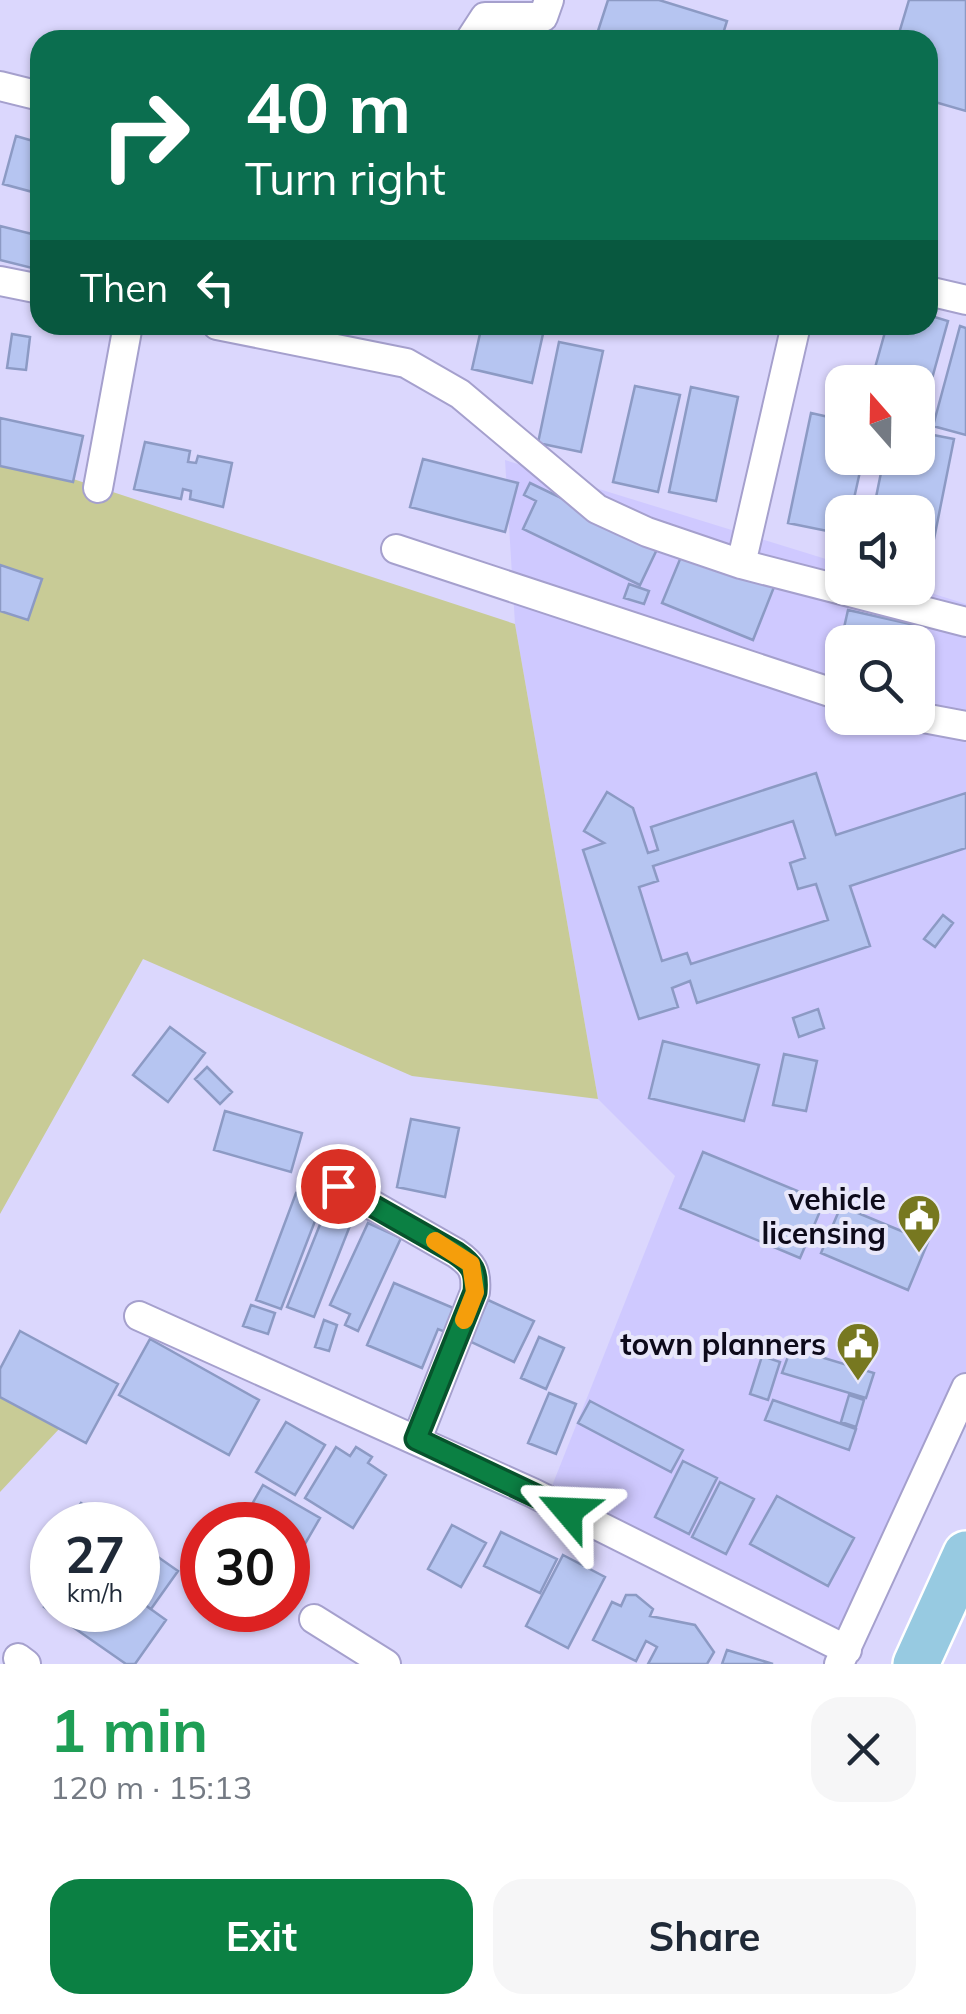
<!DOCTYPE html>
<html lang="en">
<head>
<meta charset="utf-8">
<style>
  body { margin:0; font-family:Mulish,sans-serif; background:#f6f6f7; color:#1f2937; height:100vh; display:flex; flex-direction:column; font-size:38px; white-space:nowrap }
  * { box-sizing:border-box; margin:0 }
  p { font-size:32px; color:#747a83 }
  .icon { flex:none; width:55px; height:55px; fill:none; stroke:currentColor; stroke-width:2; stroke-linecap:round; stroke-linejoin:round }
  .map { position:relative; height:1664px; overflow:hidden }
  .panel { display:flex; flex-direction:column; background:#fff; flex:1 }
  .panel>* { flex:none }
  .guide { position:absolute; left:30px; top:30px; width:908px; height:305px; border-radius:30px; box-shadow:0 2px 8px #0004; background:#0b6e4f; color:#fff; overflow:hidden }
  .needle { width:65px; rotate:340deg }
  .tools { position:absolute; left:825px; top:365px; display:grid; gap:20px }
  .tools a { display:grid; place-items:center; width:110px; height:110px; border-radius:20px; background:#fff; box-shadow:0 2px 8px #0004; font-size:50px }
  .speed { position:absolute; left:30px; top:1502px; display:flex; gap:20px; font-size:50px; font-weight:700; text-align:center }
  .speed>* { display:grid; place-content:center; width:130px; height:130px; border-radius:50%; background:#fff; box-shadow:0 2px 8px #0004; line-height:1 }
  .speed small { font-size:25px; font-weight:400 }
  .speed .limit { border:15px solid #d22; background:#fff; color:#111 }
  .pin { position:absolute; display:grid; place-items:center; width:85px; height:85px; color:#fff; margin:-42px; border:5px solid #fff; border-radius:50%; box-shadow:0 2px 10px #0007 }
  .me { position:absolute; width:110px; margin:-55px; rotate:296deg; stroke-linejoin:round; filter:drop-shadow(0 0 8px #0008) }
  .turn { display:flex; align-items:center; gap:35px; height:210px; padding:0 50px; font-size:45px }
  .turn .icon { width:130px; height:130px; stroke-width:2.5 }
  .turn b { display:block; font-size:70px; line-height:85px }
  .then { display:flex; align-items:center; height:95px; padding:0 50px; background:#0003; gap:20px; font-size:38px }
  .round { display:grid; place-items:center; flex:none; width:105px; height:105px; border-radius:30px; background:#f6f6f7 }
  .head { display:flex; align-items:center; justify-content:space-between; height:170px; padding:0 50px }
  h1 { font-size:60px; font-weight:700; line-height:75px; color:#1e9e55 }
  .cta { display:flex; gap:20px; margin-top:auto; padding:20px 50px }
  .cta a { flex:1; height:115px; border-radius:30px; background:#0b8043; color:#fff; font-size:40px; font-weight:700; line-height:115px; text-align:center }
  .cta a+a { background:#f6f6f7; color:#1f2937 }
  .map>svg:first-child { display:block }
</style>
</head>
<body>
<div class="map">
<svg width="966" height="1664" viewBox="0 0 966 1664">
  <rect width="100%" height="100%" fill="#dbd7fd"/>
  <path fill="#cfc9ff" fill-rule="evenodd" d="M505 460 842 564V588H915L966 604V1399L855 1638 552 1486 675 1176 598 1099 515 624ZM842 642H918V718H842Z"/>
  <path fill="#c8cb96" d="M0 455 515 624 598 1099 412 1076 143 959 0 1214Z
    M0 1397 60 1428 0 1492Z"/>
  <path fill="#b6c5f1" stroke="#8c9ac4" stroke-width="2.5" fill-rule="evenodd" d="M608 0H659L727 21 721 40H616L597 34Z
    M909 0H966V111L928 100V40H897Z
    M16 136 40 143V194L3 184Z
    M0 226 40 236V270L0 260Z
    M928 315 948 321 918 429V382H871L887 325H928Z
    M482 325H545L532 383 472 369Z
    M960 326 966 328V435L933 426Z
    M12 334 30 337 26 370 7 368Z
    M559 342 603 351 581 452 538 443Z
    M635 386 680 395 658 492 613 482Z
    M691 387 738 397 716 501 669 492Z
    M811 413 842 420V458H863L851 512H842V534L788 523Z
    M0 418 83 436 73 482 0 466Z
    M918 432 954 439 932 549 918 546V512H873L884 458H918Z
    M145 442 190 451 188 462 196 463 198 456 232 463 223 507 190 499 191 491 183 489 181 499 134 489Z
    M423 459 518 483 505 532 410 507Z
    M530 483 659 545 640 585 523 529 536 501 524 495Z
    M683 552 774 587 753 640 662 603Z
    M918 554 932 558 928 573 918 570Z
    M0 565 42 579 28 620 0 611Z
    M629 584 649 591 644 604 624 598Z
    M848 610 919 626 916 642 841 641Z
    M816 773 836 835 966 793V848L850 886 870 946 697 1003 690 981 672 988 678 1007 639 1019 583 850 604 843 584 831 607 792 633 808 648 853 658 850 651 827ZM793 821 805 858 790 863 798 889 816 884 828 920 691 964 687 953 662 961 639 887 658 881 653 866Z
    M943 915 953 923 935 947 924 939Z
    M818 1009 824 1028 799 1037 793 1018Z
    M170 1027 205 1053 168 1102 133 1075Z
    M663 1041 759 1065 744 1121 649 1098Z
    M784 1054 817 1061 806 1111 773 1105Z
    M207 1067 232 1092 220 1104 195 1079Z
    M225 1111 302 1133 291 1172 214 1150Z
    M411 1119 459 1128 445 1197 397 1187Z
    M703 1152 824 1202 800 1258 680 1208Z
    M296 1193 322 1203 281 1309 256 1300Z
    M331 1197 357 1208 314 1317 287 1307Z
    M841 1206 928 1242 908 1290 821 1253Z
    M368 1223 401 1238 358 1331 345 1325 350 1314 330 1305Z
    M394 1283 458 1310 448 1333 438 1329 422 1368 367 1345Z
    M488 1300 534 1321 514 1362 469 1341Z
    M251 1305 275 1313 268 1334 243 1326Z
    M324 1320 337 1325 329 1351 315 1347Z
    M20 1331 118 1384 86 1443 0 1397V1369Z
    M539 1337 564 1348 546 1389 521 1378Z
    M150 1339 259 1400 229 1455 119 1395Z
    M791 1348 874 1373 866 1398 782 1373Z
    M762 1356 780 1362 768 1400 750 1394Z
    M549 1393 576 1404 556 1454 528 1443Z
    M849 1395 864 1400 856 1427 841 1422Z
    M773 1400 856 1429 849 1450 765 1420Z
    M590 1401 683 1450 671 1472 578 1423Z
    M286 1422 325 1445 295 1495 256 1472Z
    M336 1447 350 1456 356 1447 372 1457 368 1463 386 1475 353 1528 305 1498Z
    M683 1461 717 1478 689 1534 655 1517Z
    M720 1482 754 1499 726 1554 692 1537Z
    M263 1485 320 1518 288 1573V1525H240Z
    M777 1496 854 1538 828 1586 750 1544Z
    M81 1503 112 1525H66Z
    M452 1525 486 1543 461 1587 428 1569Z
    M501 1532 557 1559 540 1593 484 1566Z
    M138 1543 178 1571 151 1609 138 1600Z
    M563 1555 605 1577 568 1648 526 1626Z
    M52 1595V1610H138V1600L166 1620 135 1664H126L44 1607Z
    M626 1595H636L653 1609 650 1616 695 1625 714 1652 707 1664H648L657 1647 646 1641 636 1661 593 1640 612 1602 621 1606Z
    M727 1650 773 1664H722Z"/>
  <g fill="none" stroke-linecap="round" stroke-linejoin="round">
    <defs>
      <path id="minor" d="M470 40 485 17H543L549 0
        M0 86 40 96
        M0 281 40 289
        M928 291 966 300
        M217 325 406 363 460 394 597 509 647 532 741 564 966 622
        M98 488 128 325
        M396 549 842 696
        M741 564 796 325
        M918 717 966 726
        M339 1186 456 1253C472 1264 477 1271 475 1292L417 1439
        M139 1316 533 1493 847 1650
        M314 1619 386 1664
        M18 1658 26 1664
        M839 1664 966 1388"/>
      <path id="primary" d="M916 1664 966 1554"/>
    </defs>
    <use href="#minor" stroke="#a5a0cd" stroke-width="32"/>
    <use href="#primary" stroke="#fff" stroke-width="50"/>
    <use href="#minor" stroke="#fff" stroke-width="28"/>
    <use href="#primary" stroke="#97cae1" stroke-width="45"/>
  </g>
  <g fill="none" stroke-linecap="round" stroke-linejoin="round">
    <defs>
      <path id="route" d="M338 1186 456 1253C472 1264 477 1271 475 1292L416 1439 568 1511"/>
    </defs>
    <use href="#route" stroke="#07532c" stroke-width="25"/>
    <use href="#route" stroke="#0b8043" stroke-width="18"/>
    <path stroke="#f59e0b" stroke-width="18" d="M435 1241 471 1264 475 1292 464 1320"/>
  </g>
  <defs>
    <symbol id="civic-pin" viewBox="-11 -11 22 30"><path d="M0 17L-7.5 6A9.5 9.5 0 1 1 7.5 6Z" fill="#777820" stroke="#e8e7fa"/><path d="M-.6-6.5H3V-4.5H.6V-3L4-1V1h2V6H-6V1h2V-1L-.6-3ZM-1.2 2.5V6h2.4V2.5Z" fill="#fff"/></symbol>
  </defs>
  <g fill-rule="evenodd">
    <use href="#civic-pin" x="894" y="1191" width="50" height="68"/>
    <use href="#civic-pin" x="833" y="1319" width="50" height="68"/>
  </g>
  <g text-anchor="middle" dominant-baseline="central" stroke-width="8" stroke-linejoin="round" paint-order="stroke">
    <g font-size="30" font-weight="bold" fill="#0d0a1a" stroke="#e8e7fa" text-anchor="end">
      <text x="886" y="1199">vehicle<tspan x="886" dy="34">licensing</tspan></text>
      <text x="826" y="1344">town planners</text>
    </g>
  </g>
</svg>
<div class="tools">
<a><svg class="needle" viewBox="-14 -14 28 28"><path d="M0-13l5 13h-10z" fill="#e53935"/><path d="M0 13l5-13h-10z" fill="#747a83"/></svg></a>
<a><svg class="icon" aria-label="sound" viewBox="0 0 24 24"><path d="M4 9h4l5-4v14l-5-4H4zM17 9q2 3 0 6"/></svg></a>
<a><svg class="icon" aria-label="search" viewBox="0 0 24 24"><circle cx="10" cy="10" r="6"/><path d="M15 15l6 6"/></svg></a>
</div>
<div class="speed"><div>27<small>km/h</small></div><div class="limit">30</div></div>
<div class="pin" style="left:338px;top:1186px;background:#d93025"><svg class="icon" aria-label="arrive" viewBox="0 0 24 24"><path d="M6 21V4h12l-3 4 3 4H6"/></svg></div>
<svg class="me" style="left:568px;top:1511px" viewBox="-20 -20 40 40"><path d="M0-17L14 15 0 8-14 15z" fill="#0b8043" stroke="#fff" stroke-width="4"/></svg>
<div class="guide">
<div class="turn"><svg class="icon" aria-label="right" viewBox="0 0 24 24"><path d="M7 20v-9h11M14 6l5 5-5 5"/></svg><div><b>40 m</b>Turn right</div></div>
<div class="then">Then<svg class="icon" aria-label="left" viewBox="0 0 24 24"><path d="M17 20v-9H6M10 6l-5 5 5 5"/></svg></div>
</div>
</div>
<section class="panel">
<div class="head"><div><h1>1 min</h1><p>120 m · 15:13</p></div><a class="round"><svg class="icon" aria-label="close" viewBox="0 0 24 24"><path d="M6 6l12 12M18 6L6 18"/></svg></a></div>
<div class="cta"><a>Exit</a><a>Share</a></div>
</section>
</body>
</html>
